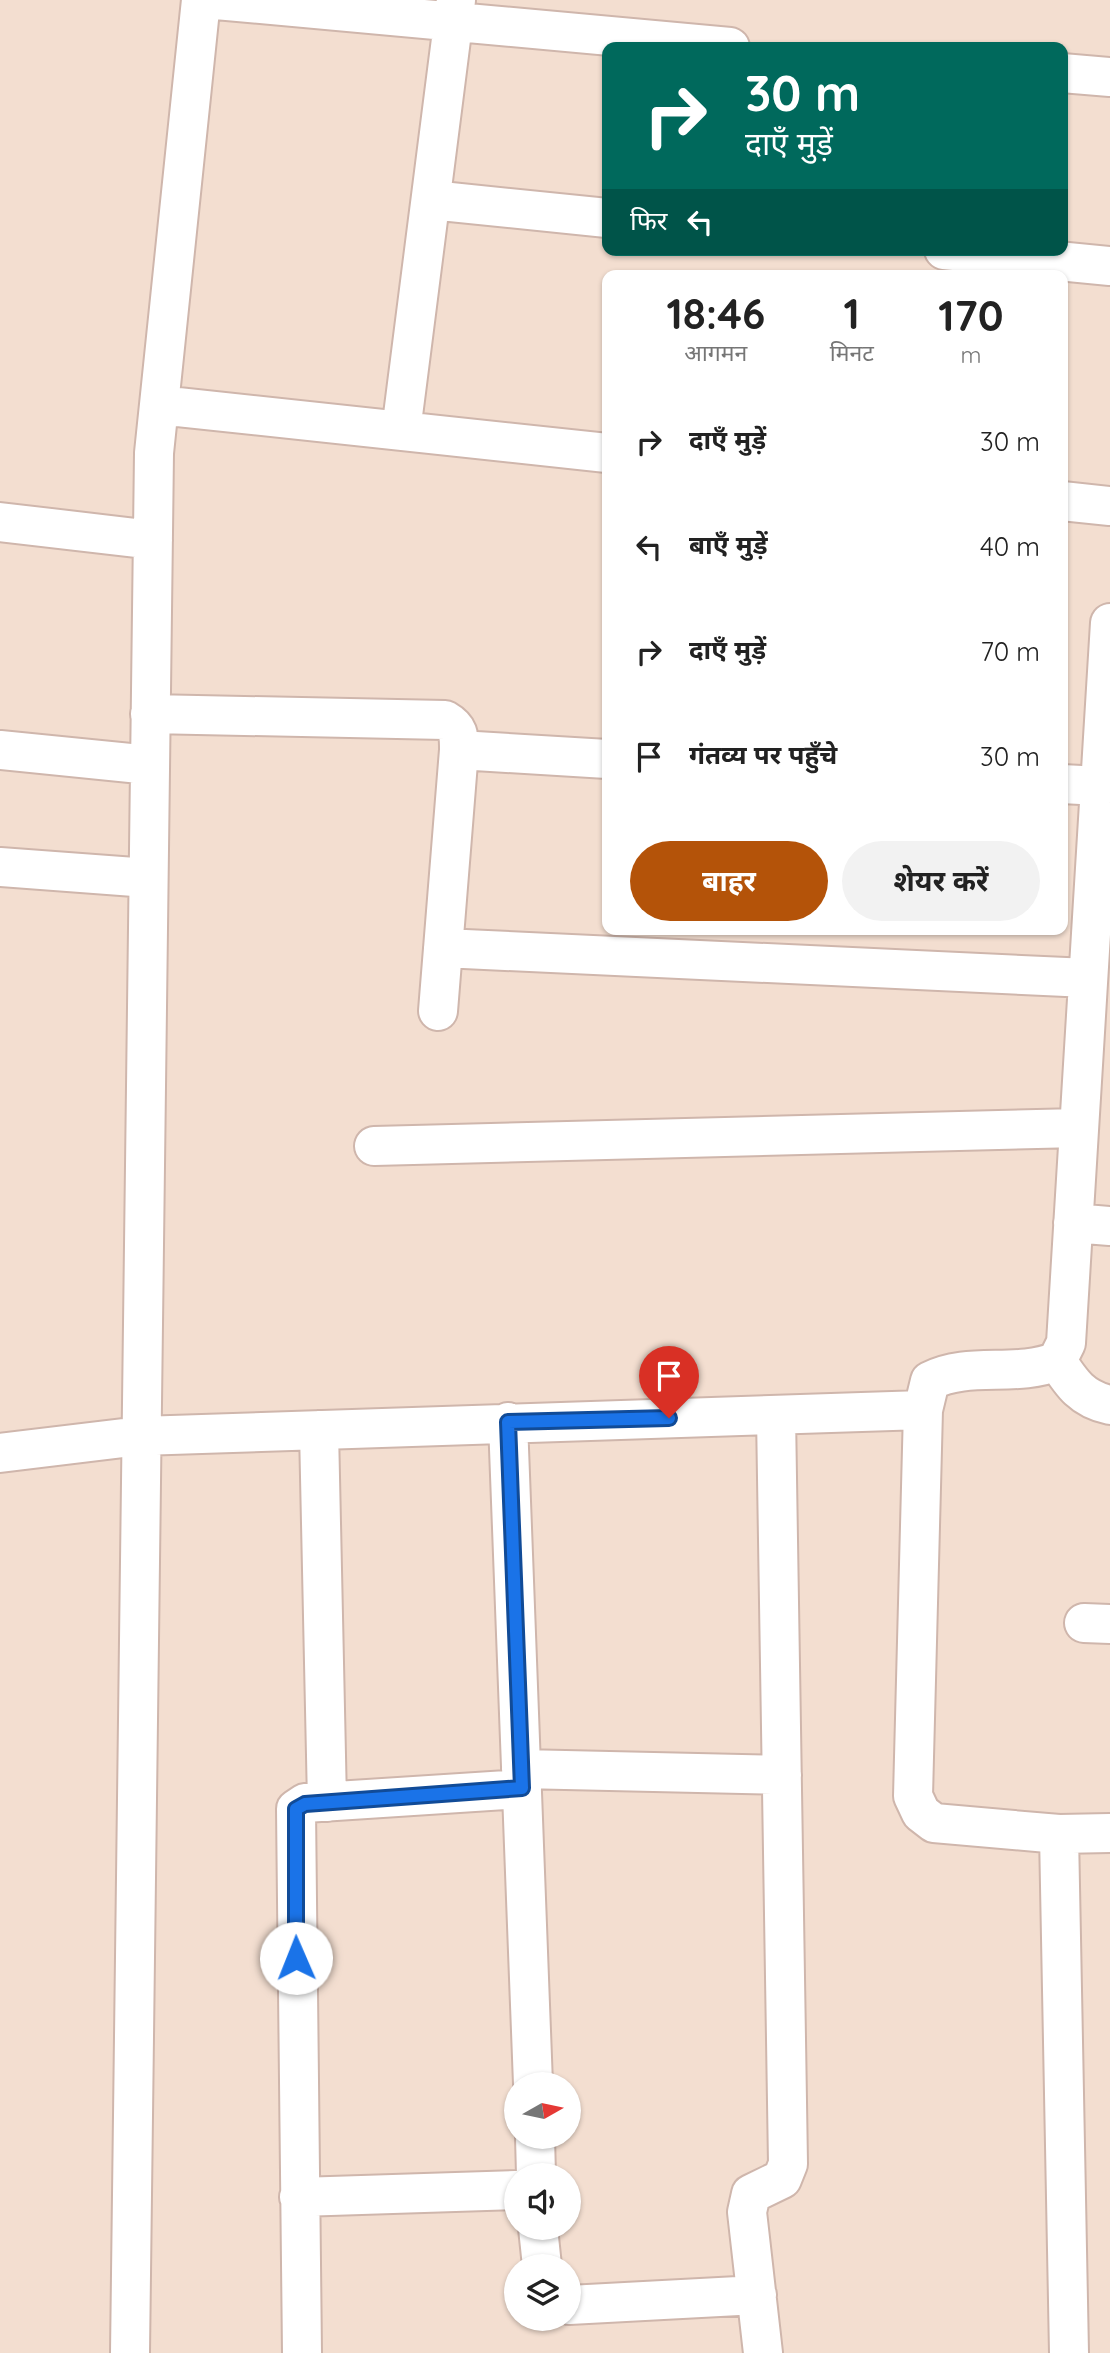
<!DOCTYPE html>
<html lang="hi">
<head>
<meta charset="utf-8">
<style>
  body { margin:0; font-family:Quicksand,"Noto Sans Devanagari",sans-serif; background:#f2f2f2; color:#222; height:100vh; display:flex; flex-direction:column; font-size:26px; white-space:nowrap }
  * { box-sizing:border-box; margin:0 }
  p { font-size:23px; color:#767676 }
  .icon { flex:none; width:38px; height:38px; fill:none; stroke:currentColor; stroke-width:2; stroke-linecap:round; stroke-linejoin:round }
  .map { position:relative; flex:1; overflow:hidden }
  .drawer { position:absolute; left:602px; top:270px; width:466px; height:665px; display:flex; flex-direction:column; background:#fff; border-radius:14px; box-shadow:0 2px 5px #0004 }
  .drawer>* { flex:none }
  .hud { position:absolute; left:602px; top:42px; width:466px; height:214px; border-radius:14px; box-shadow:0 2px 5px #0004; background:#00695c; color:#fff; overflow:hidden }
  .needle { width:46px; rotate:81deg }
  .fabs { position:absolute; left:504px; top:2072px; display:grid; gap:14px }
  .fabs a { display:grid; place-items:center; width:77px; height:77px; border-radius:50%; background:#fff; box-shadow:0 2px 5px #0004; font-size:35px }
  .pin { position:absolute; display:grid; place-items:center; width:60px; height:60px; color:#fff; margin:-72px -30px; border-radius:50% 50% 50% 0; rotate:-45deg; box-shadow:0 0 7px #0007 }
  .pin .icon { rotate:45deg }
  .me { position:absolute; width:77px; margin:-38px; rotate:359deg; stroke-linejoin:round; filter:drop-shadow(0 0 5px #0008) }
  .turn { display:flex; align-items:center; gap:24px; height:147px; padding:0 28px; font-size:32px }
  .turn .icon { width:91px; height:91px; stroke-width:2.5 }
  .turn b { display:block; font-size:49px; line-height:60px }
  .then { display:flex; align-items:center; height:66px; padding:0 28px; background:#0003; gap:14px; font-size:26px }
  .eta { display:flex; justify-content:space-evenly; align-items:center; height:119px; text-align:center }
  .eta b { font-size:42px; font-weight:700; line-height:49px }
  .cta { display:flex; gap:14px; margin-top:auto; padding:14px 28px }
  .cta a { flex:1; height:80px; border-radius:42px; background:#b45309; color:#fff; font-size:28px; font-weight:700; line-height:80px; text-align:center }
  .cta a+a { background:#f2f2f2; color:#222 }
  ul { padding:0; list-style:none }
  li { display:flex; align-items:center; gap:21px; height:105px; padding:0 28px }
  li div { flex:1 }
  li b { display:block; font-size:26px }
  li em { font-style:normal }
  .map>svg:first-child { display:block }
</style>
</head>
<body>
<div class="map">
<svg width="1110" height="2353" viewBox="0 0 1110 2353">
  <rect width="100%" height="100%" fill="#fceee2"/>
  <path fill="#f3ded0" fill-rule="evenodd" d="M0 0H1110V2353H0ZM607 47H1062V250H607ZM607 275H1062V929H607ZM516 2084H569V2137H516ZM516 2175H569V2228H516ZM516 2266H569V2319H516Z"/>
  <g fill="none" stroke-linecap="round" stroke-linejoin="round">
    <defs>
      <path id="minor" d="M216 0 730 47
        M1062 73 1110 77
        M431 200 607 218
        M944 250 1110 266
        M159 405 607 453
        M401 431 456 0
        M1062 501 1110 506
        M0 522 153 540
        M1110 623 1066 1343 1057 1361C1016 1378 969 1361 930 1381L923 1410 913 1796 921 1813 934 1823 1059 1834 1110 1833
        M150 714 445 720C459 728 459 735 459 750L438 1011
        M0 750 150 765
        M459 750 607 759
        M1062 784 1100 786
        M0 867 148 878
        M443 948 1088 978
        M374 1146 1079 1128
        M1073 1223 1110 1226
        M1057 1361C1072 1384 1082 1399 1110 1405
        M508 1422 533 2084
        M319 1430 327 1802
        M0 1453 140 1436 923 1410
        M1084 1623 1110 1624
        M521 1769 782 1775
        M1059 1834 1069 2353
        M535 2137 536 2175
        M299 2197 516 2190
        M538 2228 542 2266
        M569 2305 757 2295
        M130 2353 154 453 201 0
        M302 2353 296 1809 305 1803 522 1789
        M763 2353 747 2212 751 2194 782 2179 788 2164 776 1415"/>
    </defs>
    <use href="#minor" stroke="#cfb6ac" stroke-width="42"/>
    <use href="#minor" stroke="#fff" stroke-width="38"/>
  </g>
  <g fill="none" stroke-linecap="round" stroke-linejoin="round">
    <defs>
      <path id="route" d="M296 1958V1809L305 1804 522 1788 508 1422 669 1418"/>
    </defs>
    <use href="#route" stroke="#114b97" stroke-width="18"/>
    <use href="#route" stroke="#1a73e8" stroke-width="12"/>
  </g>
</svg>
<div class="fabs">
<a><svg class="needle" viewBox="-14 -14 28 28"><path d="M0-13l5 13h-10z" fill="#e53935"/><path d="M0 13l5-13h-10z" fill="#767676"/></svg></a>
<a><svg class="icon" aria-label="sound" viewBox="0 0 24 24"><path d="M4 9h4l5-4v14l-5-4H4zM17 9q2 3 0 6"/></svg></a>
<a><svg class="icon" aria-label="layers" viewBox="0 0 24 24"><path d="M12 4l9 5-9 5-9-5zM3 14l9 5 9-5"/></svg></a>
</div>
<div class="pin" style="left:669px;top:1418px;background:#d93025"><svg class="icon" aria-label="arrive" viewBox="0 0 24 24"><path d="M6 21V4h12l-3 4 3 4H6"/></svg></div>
<svg class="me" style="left:296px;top:1958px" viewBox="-20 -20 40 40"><circle r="19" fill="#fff"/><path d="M0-13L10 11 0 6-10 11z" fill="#1a73e8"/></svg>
<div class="hud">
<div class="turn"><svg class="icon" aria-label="right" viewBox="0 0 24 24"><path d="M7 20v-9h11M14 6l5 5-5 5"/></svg><div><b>30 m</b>दाएँ मुड़ें</div></div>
<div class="then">फिर<svg class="icon" aria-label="left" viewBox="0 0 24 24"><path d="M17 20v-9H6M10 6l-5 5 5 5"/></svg></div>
</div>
<section class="drawer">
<div class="eta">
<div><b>18:46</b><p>आगमन</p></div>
<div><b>1</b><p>मिनट</p></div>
<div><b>170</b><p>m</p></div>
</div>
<ul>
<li><svg class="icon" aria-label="right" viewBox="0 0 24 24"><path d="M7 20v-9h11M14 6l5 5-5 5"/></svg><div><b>दाएँ मुड़ें</b></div><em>30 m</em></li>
<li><svg class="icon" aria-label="left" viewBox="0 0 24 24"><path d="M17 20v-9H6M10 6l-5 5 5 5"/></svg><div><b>बाएँ मुड़ें</b></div><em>40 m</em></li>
<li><svg class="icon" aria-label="right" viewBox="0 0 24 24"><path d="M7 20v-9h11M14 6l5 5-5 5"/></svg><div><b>दाएँ मुड़ें</b></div><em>70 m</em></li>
<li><svg class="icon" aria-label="arrive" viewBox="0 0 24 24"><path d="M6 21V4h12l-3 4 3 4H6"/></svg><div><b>गंतव्य पर पहुँचे</b></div><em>30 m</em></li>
</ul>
<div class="cta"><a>बाहर</a><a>शेयर करें</a></div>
</section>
</div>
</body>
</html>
